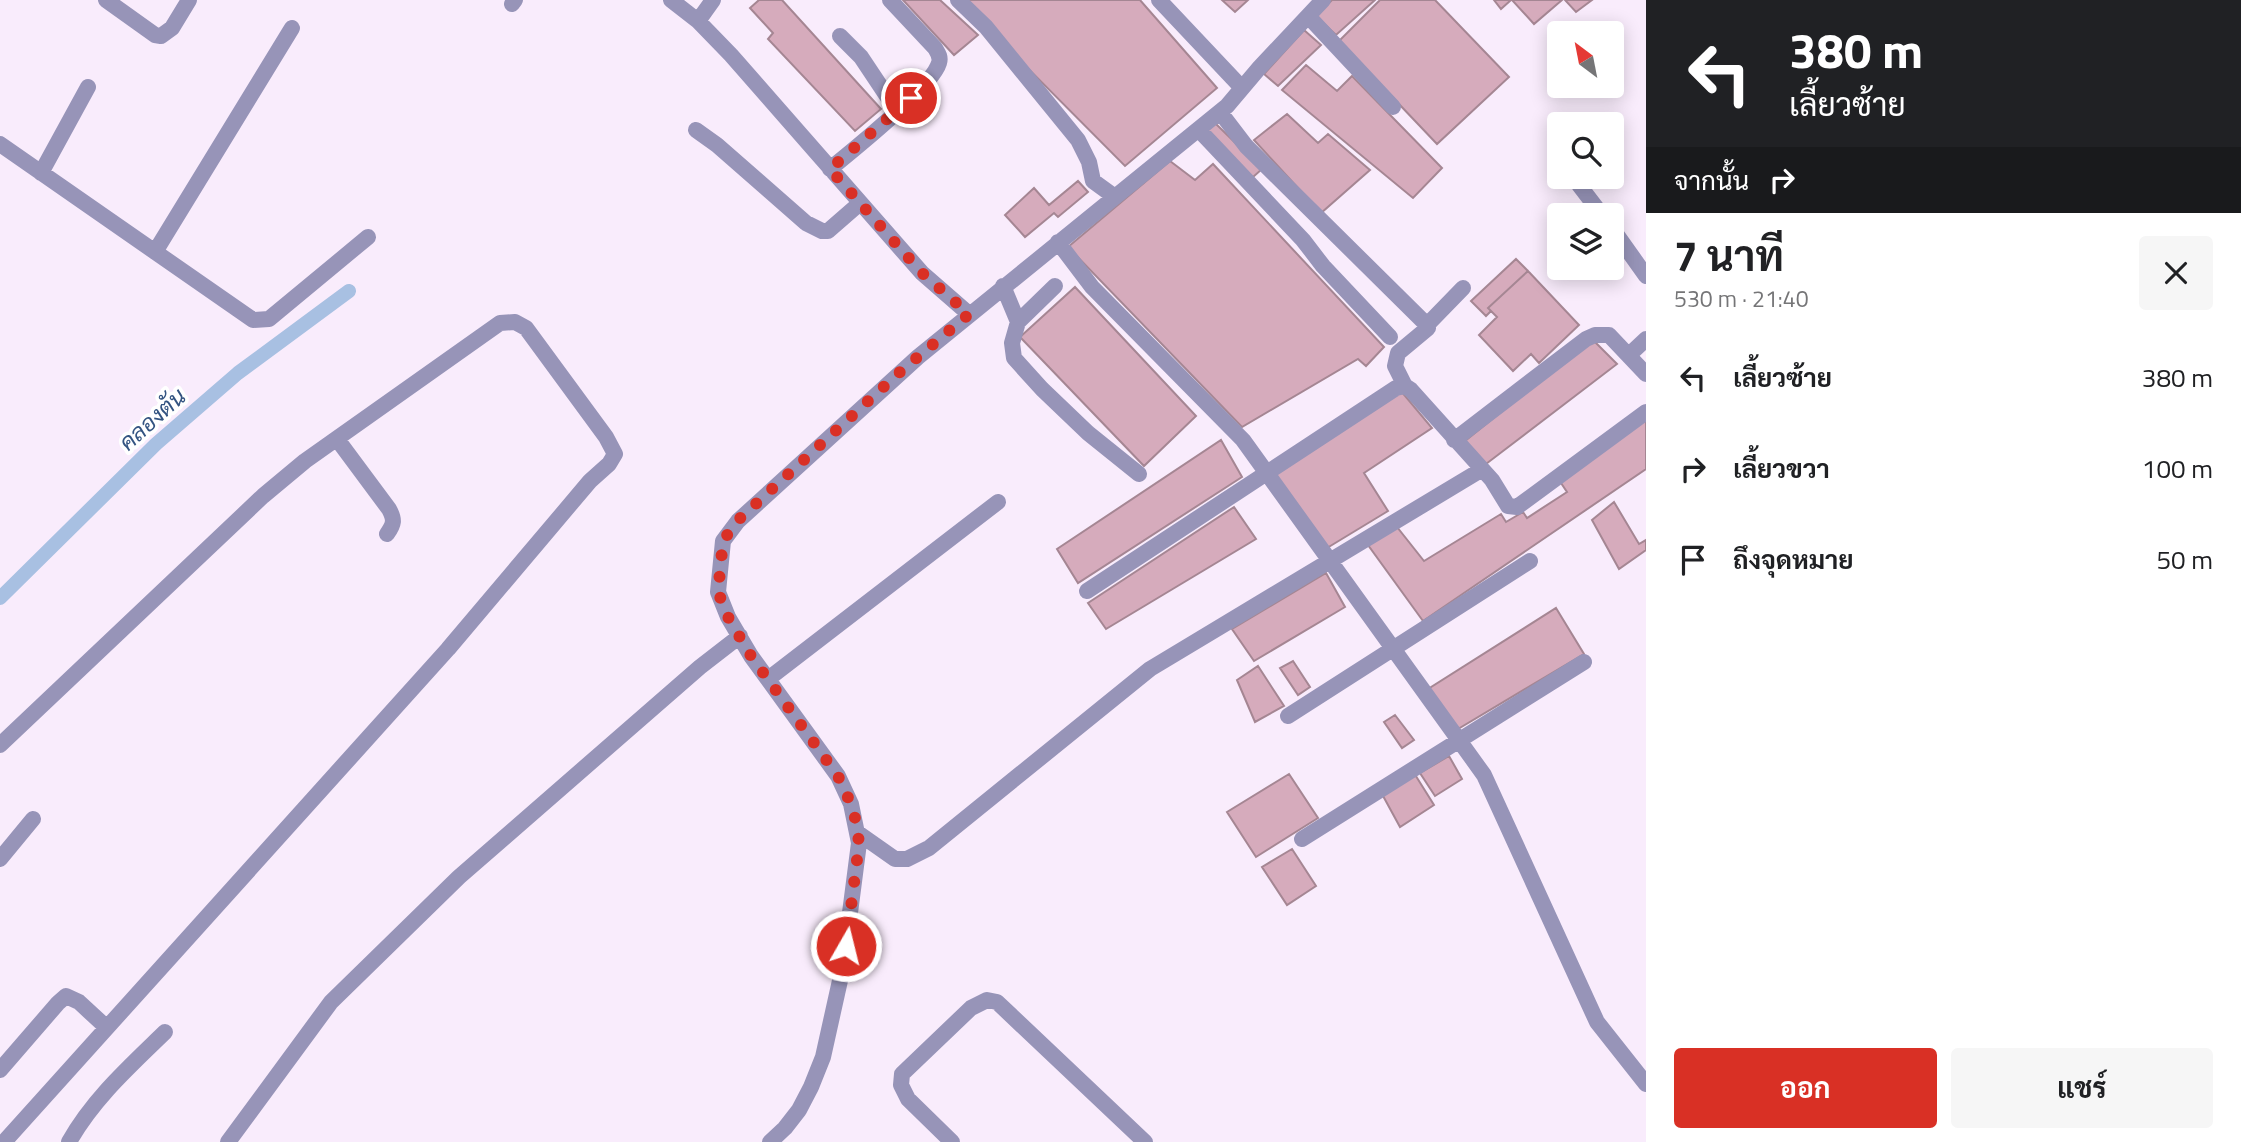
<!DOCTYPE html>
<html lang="th">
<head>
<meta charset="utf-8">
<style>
  body { margin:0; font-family:"Titillium Web",Sarabun,sans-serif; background:#f6f6f6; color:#202124; height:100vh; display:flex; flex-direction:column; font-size:26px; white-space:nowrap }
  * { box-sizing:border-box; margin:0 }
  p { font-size:23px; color:#757577 }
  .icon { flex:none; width:38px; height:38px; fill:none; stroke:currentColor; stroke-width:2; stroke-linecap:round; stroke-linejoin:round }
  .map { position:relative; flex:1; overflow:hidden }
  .panel { display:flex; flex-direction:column; background:#fff; width:595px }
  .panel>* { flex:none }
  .top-card { background:#202124; color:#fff; overflow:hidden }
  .needle { width:46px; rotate:328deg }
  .fabs { position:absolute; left:1547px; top:21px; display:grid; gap:14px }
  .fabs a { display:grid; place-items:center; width:77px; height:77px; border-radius:7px; background:#fff; box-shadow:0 4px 18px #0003; font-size:35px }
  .pin { position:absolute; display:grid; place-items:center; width:60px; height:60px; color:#fff; margin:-30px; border:4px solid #fff; border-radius:50%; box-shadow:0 2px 7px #0007 }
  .me { position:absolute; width:77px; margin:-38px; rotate:8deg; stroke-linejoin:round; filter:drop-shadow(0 0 5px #0008) }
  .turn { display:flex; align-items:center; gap:24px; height:147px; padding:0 28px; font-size:32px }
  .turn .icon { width:91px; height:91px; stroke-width:2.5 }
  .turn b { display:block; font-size:49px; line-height:60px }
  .then { display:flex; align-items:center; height:66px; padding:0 28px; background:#0003; gap:14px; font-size:26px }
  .round { display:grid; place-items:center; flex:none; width:74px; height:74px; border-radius:7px; background:#f6f6f6 }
  .summary { display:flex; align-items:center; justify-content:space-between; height:119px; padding:0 28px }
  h1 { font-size:42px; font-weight:700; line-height:52px }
  .primary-button { display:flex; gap:14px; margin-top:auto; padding:14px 28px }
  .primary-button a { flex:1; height:80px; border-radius:7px; background:#d93025; color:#fff; font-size:28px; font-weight:700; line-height:80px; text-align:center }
  .primary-button a+a { background:#f6f6f6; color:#202124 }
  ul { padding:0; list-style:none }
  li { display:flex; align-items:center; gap:21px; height:91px; padding:0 28px }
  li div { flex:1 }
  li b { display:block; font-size:26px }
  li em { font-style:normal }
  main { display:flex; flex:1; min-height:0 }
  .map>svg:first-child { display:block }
</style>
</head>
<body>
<main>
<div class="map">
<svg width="1646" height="1142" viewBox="0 0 1646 1142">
  <rect width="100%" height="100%" fill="#f9ecfc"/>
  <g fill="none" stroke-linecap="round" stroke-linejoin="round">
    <path stroke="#a8c0e2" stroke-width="14" d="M0 598 156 444 238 373 349 291"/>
  </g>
  <path fill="#d6abbc" stroke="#a58693" stroke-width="2" d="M759 0H782L881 109 855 131 768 39 773 33 750 8Z
    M903 0H940L978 35 954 55Z
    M960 0H1140L1217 88 1125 166Z
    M1222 0H1248L1235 12Z
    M1332 0H1375L1336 35 1316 16Z
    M1380 0H1435L1509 77 1437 144 1339 41Z
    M1494 0H1511L1501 9Z
    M1512 0H1562L1534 24Z
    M1565 0H1592L1576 12Z
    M1304 30 1321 45 1278 86 1264 74Z
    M1306 65 1337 91 1352 76 1442 168 1413 198 1282 90Z
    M1287 114 1318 143 1328 134 1370 170 1321 213 1254 140Z
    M1214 122 1262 169 1252 178 1203 130Z
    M1170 161 1195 180 1213 164 1384 347 1366 366 1358 359 1242 427 1068 247Z
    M1078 181 1088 192 1058 217 1054 213 1025 237 1005 215 1034 188 1049 205Z
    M1516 259 1528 271 1488 308 1491 311 1486 316 1471 301Z
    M1528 271 1579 325 1539 363 1531 354 1513 371 1479 335 1497 317 1488 308Z
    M1075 287 1196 416 1144 466 1020 337Z
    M1592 339 1617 364 1486 464 1465 441Z
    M1401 391 1432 428 1364 473 1388 511 1327 548 1275 474Z
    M1646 418V469L1423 621 1368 545 1397 527 1424 561 1501 514 1506 522 1523 512 1527 518 1567 492 1559 480Z
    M1221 440 1242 477 1078 583 1057 549Z
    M1614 502 1639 544 1646 540V550L1619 569 1592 520Z
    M1234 507 1256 539 1106 629 1088 603Z
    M1326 573 1345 607 1254 661 1232 629Z
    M1556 608 1584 654 1458 729 1428 689Z
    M1293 661 1310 687 1298 695 1280 668Z
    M1258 666 1284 706 1255 722 1237 680Z
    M1395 715 1414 740 1402 748 1384 722Z
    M1449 756 1462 779 1435 796 1420 773Z
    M1414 773 1434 805 1400 827 1382 794Z
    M1289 774 1318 818 1256 857 1227 812Z
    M1292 849 1316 886 1287 905 1262 867Z"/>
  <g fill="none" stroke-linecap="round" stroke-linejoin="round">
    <path stroke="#9794b8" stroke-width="16" d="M106 0 155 35 161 36 172 28 189 0
      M671 0 698 21 731 55 922 273 969 314
      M958 0 986 27 1078 140 1089 162 1093 181 1115 197
      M1159 0 1242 88
      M512 4 515 0
      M1308 16 1393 107
      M698 21 713 0
      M840 36 861 57 897 111
      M1220 112 1246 146 1427 325 1428 328 1398 353 1395 366 1405 386
      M696 130 717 145 806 223 822 231H828L859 204
      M1199 130 1303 240 1323 266 1390 337
      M0 144 253 320 269 319 368 237
      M830 169C852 151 932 87 939 63 941 57 938 53 935 48L890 0
      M41 173 88 87
      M1579 185 1602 215
      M1612 228 1646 276
      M1058 242 1092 287 1243 440 1484 775 1597 1022 1646 1084
      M155 252 292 28
      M1003 286 1018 322 1012 343 1014 358 1042 389 1088 433 1139 474
      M1018 322 1055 286
      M1427 325 1463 288
      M1629 355 1646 339
      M337 439 389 509C395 520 394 524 387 534
      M1454 440 1586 339 1595 335H1609L1646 374
      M1087 591 1396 388 1405 386 1411 390 1492 480 1508 506 1517 507 1646 412
      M768 679 998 502
      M1288 716 1530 561
      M0 745 263 496 305 461 500 323 515 322 526 328 606 437 615 454 609 464 590 481 448 649 4 1142
      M858 833 895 859H907L929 848 1150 669 1481 470
      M1302 839 1584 662
      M0 859 33 819
      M0 1070 58 1003 66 996 79 1002 106 1027
      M69 1142C93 1099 130 1066 165 1032
      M228 1142 331 1002 459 877 700 667 740 636
      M770 1142 785 1128 799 1110 811 1087 823 1057 843 967 859 843 851 804 838 776 751 656 728 617 718 592 723 541 738 521 918 357 1227 106 1260 67 1323 0
      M952 1142 908 1099 901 1085 902 1074 971 1008 987 1000 997 1002 1145 1142"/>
  </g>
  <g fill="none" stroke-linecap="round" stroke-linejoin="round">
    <path stroke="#d93025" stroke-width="12" stroke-dasharray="0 21.6" d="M846 946 859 844 857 825 851 804 838 776 751 656 728 617 718 592 723 541 737 521 901 371 969 314 922 273 830 169 911 98"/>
  </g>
  <g text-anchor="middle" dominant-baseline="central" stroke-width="7" stroke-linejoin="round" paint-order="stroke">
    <g font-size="23" font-style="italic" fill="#335381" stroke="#fff">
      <text transform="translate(152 419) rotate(-42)">คลองตัน</text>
    </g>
  </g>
</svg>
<div class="fabs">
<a><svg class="needle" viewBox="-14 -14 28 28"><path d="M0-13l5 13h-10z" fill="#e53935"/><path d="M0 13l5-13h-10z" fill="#757577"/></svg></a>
<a><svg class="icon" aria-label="search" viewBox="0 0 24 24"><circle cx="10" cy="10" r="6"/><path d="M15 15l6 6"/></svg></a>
<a><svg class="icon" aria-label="layers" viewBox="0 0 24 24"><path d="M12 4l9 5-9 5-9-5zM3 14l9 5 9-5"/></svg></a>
</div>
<div class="pin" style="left:911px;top:98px;background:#d93025"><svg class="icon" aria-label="arrive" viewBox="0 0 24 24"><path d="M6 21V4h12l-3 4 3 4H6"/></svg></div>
<svg class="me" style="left:846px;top:946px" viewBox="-20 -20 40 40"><circle r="17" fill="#d93025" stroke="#fff" stroke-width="3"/><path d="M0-11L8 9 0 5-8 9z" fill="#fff"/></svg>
</div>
<section class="panel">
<div class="top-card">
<div class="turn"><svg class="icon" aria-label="left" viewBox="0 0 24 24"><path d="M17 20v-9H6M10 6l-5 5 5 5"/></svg><div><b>380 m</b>เลี้ยวซ้าย</div></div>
<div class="then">จากนั้น<svg class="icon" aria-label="right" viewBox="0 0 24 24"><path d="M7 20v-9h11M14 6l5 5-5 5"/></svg></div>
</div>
<div class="summary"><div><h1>7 นาที</h1><p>530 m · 21:40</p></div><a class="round"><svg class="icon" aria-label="close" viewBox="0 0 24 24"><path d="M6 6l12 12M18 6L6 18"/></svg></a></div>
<ul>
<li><svg class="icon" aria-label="left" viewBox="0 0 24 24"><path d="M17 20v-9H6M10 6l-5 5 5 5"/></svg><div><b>เลี้ยวซ้าย</b></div><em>380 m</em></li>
<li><svg class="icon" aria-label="right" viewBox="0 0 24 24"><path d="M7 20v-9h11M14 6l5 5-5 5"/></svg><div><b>เลี้ยวขวา</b></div><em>100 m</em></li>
<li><svg class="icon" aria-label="arrive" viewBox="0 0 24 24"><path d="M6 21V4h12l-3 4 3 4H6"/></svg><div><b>ถึงจุดหมาย</b></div><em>50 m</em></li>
</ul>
<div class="primary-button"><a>ออก</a><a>แชร์</a></div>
</section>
</main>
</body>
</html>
